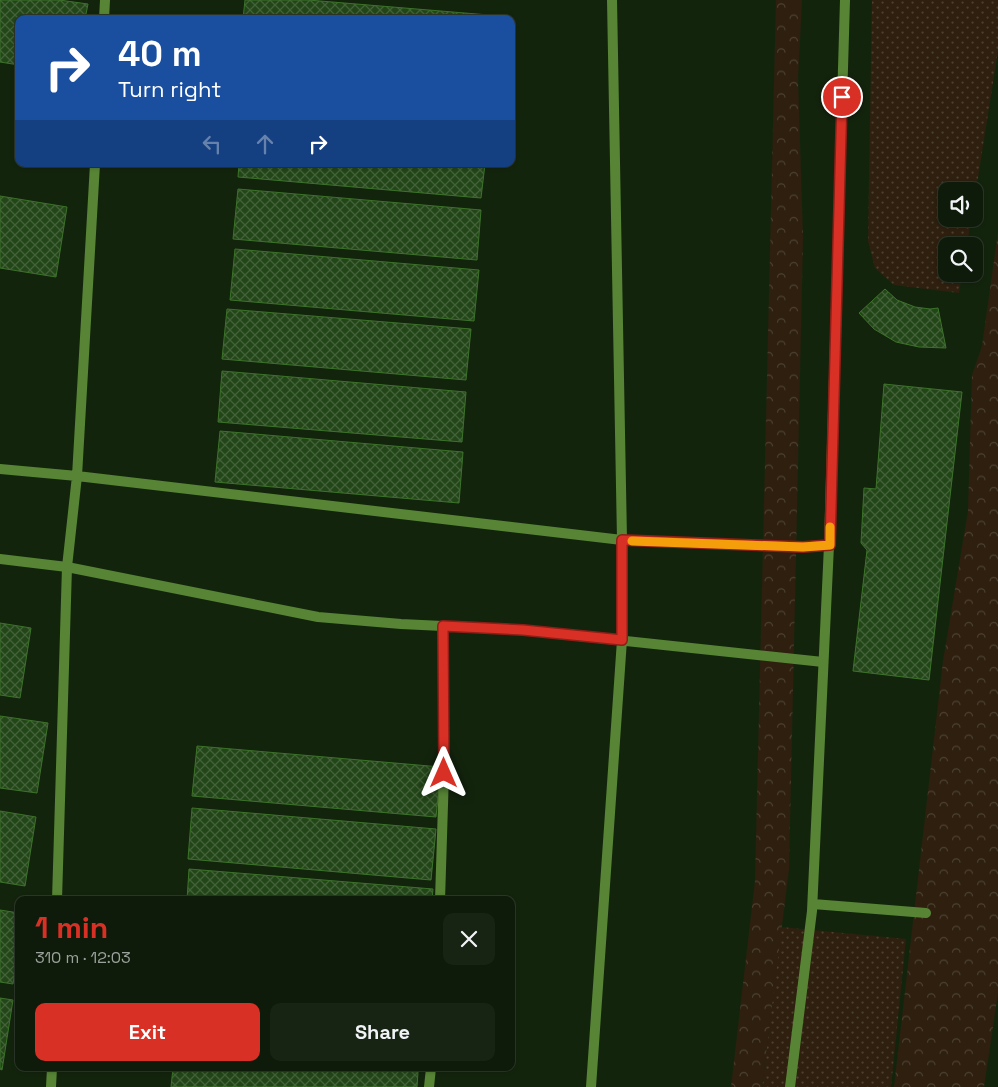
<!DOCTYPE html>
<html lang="en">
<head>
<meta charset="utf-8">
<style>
  body { margin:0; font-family:"Space Grotesk",sans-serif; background:#172413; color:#f1f3f6; height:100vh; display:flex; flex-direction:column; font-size:19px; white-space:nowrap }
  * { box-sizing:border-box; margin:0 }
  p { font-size:16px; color:#9ba19c }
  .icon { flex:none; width:28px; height:28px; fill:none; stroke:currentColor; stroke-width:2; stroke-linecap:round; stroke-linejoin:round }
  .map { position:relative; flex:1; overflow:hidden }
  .details { position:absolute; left:15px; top:896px; width:500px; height:175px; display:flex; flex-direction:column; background:#0e1b0a; border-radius:10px; box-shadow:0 1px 4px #0004,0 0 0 1px #2e392b }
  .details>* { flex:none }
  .banner { position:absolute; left:15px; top:15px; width:500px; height:152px; border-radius:10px; box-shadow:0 1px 4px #0004,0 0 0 1px #2e392b; background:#1a4fa0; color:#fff; overflow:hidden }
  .fabs { position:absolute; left:938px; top:182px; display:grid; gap:10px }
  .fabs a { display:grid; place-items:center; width:45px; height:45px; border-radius:10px; background:#0e1b0a; box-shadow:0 1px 4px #0004,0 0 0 1px #2e392b; font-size:25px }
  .pin { position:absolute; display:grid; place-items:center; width:42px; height:42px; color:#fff; margin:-21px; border:2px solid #fff; border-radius:50%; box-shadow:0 1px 5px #0007 }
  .me { position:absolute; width:55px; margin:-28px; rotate:0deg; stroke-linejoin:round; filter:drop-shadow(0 0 4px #0008) }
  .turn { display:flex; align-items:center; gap:18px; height:105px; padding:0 20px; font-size:22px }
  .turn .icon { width:65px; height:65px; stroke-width:2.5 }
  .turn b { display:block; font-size:35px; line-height:42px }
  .lanes { display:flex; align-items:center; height:48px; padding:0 20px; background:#0003; justify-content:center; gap:25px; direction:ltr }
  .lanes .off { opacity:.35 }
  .round { display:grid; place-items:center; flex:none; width:52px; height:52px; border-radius:10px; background:#172413 }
  .overview { display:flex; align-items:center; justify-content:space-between; height:85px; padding:0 20px }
  h1 { font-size:30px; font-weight:800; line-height:38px; color:#d93025 }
  .cta { display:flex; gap:10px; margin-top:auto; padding:10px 20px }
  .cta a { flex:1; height:58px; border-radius:10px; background:#d93025; color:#fff; font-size:20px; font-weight:800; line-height:58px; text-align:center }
  .cta a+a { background:#172413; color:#f1f3f6 }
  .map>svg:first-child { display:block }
</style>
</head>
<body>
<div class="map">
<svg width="998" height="1087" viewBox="0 0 998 1087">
  <defs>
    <pattern id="grass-dots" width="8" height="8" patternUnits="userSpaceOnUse" patternTransform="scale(1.25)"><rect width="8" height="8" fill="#2e1f0f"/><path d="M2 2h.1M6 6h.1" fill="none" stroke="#4c4131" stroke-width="1.8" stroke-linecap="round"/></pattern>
    <pattern id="forest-crowns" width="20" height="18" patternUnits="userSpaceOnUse" patternTransform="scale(1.25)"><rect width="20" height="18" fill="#2e1f0f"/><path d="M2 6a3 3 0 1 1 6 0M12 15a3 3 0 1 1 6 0" fill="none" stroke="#4c4131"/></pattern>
    <pattern id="building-cross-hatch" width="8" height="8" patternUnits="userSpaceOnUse" patternTransform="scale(1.25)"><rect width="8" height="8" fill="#234618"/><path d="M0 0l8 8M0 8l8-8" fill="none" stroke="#436239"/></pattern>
  </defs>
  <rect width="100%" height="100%" fill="#13240d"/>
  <path fill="url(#grass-dots)" d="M872 0H998V51L974 203V191H946V219H971L967 246H946V274H962L959 293 894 285 875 268 868 241Z
    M781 927 906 939 891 1087H762Z"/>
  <path fill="url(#forest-crowns)" d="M776 0H802L798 79 803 238 789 869 762 1087H731L755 881Z
    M998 232V993L984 1087H894L943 661 968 511 972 375 982 346Z"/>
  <path fill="url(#building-cross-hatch)" stroke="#3c7329" d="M0 0H59L88 4 85 19H19V65L0 62Z
    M245 0H308L489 15V19H243Z
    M239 164H485L481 198 238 177Z
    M238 189 481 210 477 260 233 239Z
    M0 196 67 207 56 277 0 268Z
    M235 249 479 270 474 321 230 300Z
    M885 289 897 300 915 307 930 309 938 308 946 348 919 347 896 342 874 329 859 313Z
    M227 309 471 329 466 380 222 359Z
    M222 371 466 392 462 442 218 422Z
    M884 384 962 392 929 680 853 671 867 550 861 543 864 488 876 489Z
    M220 431 463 452 459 503 215 482Z
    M0 623 31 628 20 698 0 695Z
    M0 716 48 723 37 793 0 788Z
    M197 746 441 767 436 817 192 796Z
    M192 808 436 829 431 880 188 859Z
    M0 811 36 817 25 886 0 882Z
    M189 869 433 889 432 900H187Z
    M0 910 19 913V948L13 984 0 982Z
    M0 998 13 1000 2 1070 0 1069Z
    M173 1068H368L418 1072 417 1087H171Z"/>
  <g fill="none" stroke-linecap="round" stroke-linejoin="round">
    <path stroke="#578535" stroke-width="10" d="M813 904 926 913
      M790 1087 812 911 829 545"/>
    <path stroke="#578535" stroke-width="10" d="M104 19 105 0
      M0 469 77 476 622 540 803 547 829 545 845 0
      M0 559 67 567 318 617 401 624 523 630 823 662
      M57 900 67 567 77 476 95 164
      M440 900 444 773 443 626
      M51 1087 52 1068
      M429 1087 431 1068
      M591 1087 622 640V540L612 0"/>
  </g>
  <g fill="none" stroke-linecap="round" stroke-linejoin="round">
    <defs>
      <path id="route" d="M444 773 443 626 523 630 622 640V540L803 547 830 545 842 97"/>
    </defs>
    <use href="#route" stroke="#8d1f18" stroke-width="12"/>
    <use href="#route" stroke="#d93025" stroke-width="9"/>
    <path stroke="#f59e0b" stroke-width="9" d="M632 541 803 547 830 545V527"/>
  </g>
</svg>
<div class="fabs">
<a><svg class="icon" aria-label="sound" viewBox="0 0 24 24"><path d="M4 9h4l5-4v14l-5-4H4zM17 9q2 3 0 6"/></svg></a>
<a><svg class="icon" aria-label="search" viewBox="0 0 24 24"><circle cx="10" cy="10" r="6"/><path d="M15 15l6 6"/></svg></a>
</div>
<div class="pin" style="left:842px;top:97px;background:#d93025"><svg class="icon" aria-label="arrive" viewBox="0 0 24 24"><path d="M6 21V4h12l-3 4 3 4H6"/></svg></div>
<svg class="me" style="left:444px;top:773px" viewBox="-20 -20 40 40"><path d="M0-17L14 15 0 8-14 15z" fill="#d93025" stroke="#fff" stroke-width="4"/></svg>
<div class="banner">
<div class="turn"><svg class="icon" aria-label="right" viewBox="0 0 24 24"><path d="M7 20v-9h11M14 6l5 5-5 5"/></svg><div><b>40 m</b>Turn right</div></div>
<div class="lanes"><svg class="icon off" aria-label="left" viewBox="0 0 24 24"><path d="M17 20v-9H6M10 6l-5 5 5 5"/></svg><svg class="icon off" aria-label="ahead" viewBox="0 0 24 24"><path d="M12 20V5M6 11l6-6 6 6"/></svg><svg class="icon" aria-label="right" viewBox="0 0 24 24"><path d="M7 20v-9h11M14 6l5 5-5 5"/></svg></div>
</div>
<section class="details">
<div class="overview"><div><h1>1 min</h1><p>310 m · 12:03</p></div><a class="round"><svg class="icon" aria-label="close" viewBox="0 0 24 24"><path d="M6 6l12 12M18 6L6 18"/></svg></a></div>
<div class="cta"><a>Exit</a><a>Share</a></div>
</section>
</div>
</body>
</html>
